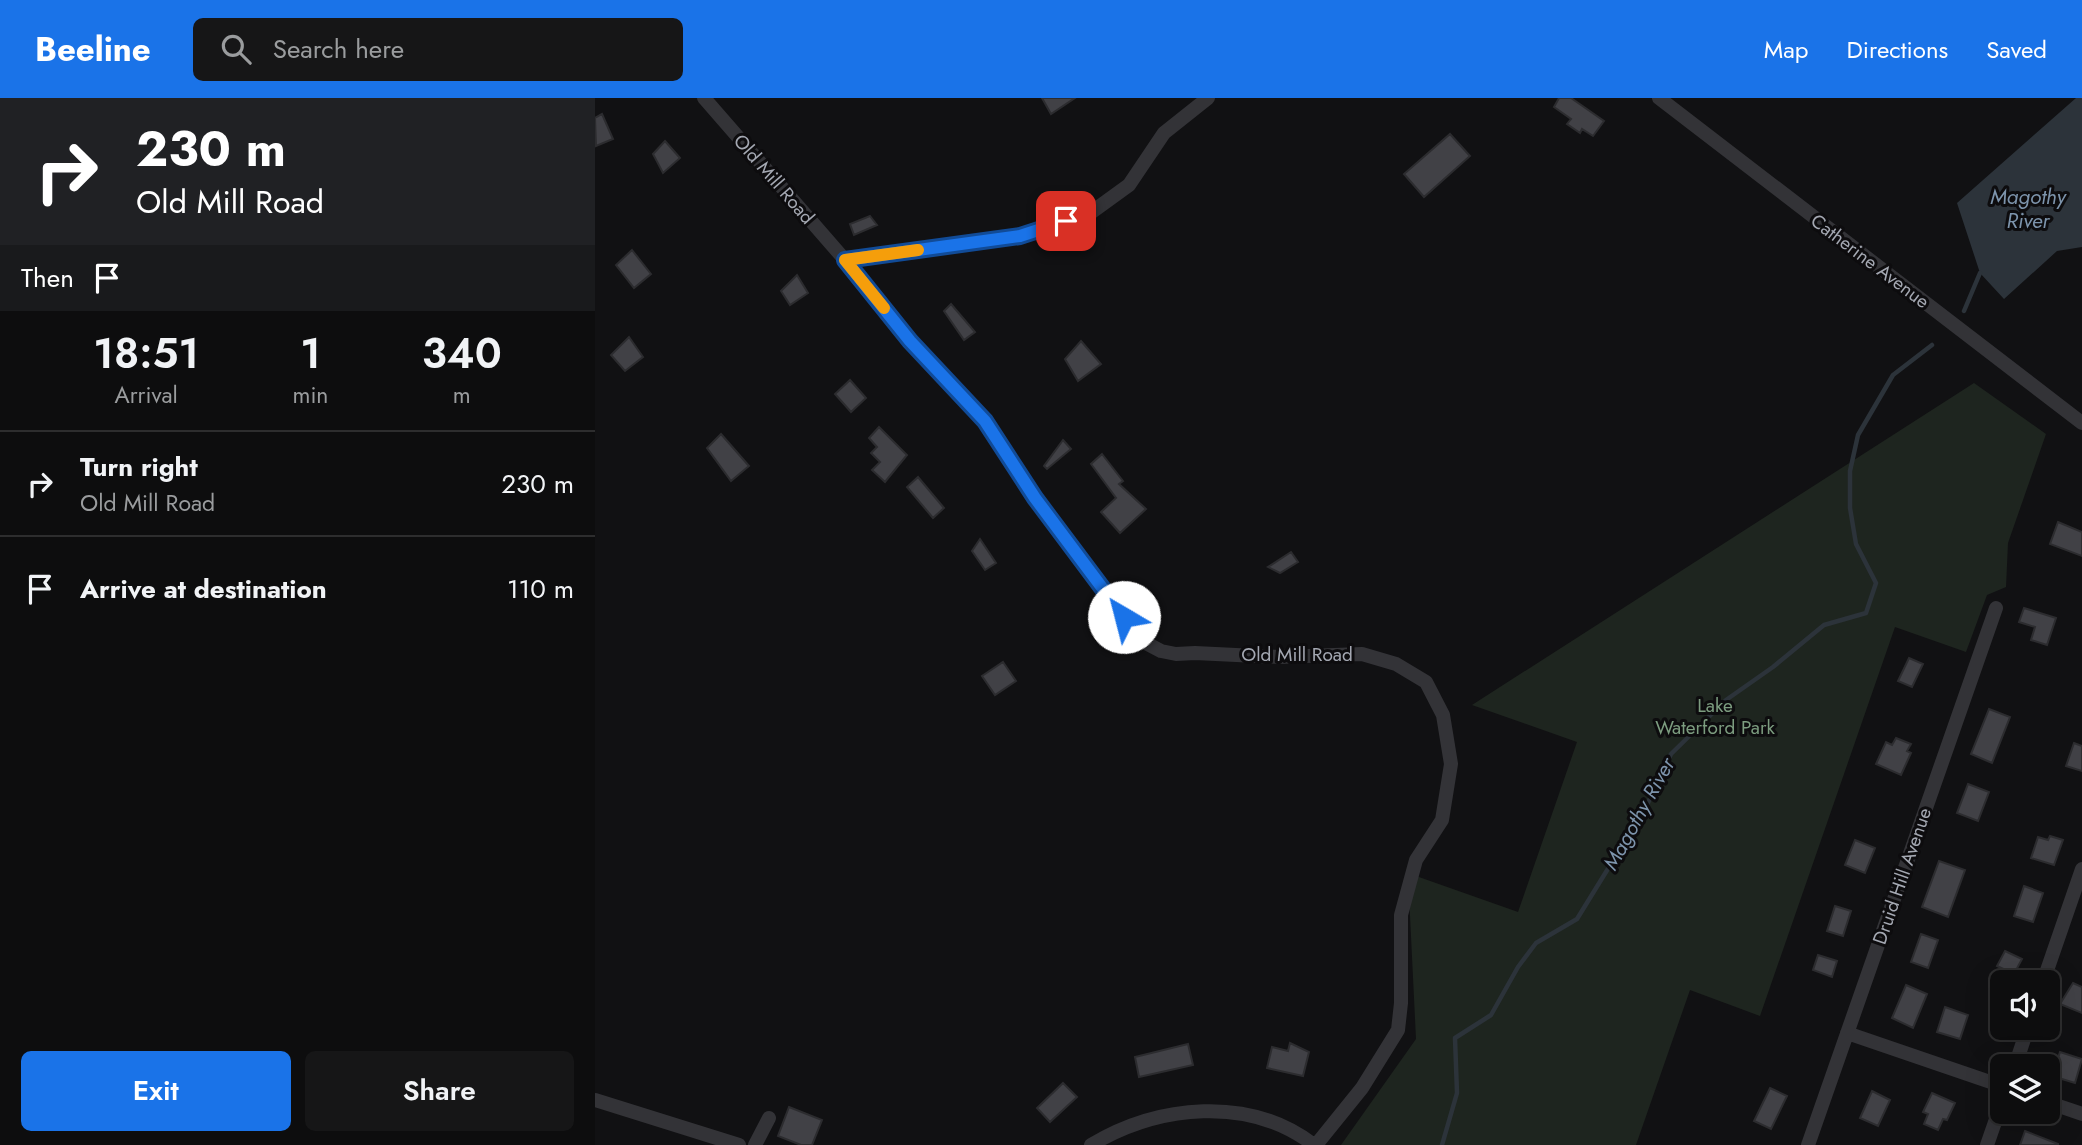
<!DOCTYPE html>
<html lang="en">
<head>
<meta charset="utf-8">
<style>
  body { margin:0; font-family:Jost,sans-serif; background:#161617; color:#f1f3f6; height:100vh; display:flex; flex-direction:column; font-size:26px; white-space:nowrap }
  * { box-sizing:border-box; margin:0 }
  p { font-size:23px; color:#9a9c9e }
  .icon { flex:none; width:38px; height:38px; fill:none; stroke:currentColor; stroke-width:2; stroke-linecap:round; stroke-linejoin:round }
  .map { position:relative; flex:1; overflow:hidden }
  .panel { display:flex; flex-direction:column; background:#0d0d0e; width:595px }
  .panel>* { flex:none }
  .top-card { background:#202124; color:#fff; overflow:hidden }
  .fabs { position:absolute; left:1395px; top:872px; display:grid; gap:14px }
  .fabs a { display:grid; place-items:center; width:70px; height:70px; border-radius:10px; background:#0d0d0e; box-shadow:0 7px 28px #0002,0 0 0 2px #2d2d2e; font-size:35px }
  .pin { position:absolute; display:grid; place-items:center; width:60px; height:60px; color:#fff; margin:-30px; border-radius:14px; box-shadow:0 4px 10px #0006 }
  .me { position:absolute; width:77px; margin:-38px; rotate:323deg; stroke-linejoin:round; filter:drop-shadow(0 0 5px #0008) }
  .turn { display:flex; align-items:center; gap:24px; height:147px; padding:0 21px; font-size:32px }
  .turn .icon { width:91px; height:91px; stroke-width:2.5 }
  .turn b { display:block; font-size:49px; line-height:60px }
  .then { display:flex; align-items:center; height:66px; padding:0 21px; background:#0003; gap:14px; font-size:26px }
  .eta { display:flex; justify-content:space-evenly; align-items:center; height:119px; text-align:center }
  .eta b { font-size:42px; font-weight:600; line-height:49px }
  .primary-button { display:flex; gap:14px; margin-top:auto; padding:14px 21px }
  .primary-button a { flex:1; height:80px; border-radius:10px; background:#1a73e8; color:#fff; font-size:28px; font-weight:600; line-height:80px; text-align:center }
  .primary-button a+a { background:#161617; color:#f1f3f6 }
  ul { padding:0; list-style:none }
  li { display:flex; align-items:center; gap:21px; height:105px; padding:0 21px; border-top:2px solid #2d2d2e }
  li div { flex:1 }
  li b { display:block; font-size:26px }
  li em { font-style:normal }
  header { display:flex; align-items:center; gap:42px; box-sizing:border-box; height:98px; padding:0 35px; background:#1a73e8; color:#fff }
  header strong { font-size:33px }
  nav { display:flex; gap:38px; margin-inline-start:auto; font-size:24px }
  .search { width:490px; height:63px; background:#161617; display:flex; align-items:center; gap:18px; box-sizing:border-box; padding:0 24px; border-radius:10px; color:#9a9c9e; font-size:26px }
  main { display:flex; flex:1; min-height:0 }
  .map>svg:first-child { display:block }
</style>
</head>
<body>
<header>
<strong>Beeline</strong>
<div class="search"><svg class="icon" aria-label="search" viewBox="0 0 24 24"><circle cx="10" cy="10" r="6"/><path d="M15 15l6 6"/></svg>Search here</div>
<nav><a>Map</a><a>Directions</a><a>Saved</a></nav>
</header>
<main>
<section class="panel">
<div class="top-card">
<div class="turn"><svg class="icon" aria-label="right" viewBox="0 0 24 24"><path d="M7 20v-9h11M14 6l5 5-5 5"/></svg><div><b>230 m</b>Old Mill Road</div></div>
<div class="then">Then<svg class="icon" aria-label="arrive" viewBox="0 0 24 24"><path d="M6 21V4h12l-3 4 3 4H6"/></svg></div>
</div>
<div class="eta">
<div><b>18:51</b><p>Arrival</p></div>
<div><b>1</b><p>min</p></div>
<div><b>340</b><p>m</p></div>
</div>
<ul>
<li><svg class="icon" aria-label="right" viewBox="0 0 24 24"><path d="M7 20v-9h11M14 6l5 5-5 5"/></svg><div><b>Turn right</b><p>Old Mill Road</p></div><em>230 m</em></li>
<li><svg class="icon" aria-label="arrive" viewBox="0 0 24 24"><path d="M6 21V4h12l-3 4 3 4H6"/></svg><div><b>Arrive at destination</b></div><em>110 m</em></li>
</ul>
<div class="primary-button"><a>Exit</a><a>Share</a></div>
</section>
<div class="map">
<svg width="1487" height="1047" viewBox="0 0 1487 1047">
  <rect width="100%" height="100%" fill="#111113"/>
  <path fill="#1e251f" d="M1379 285 1451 336 1413 445 1411 489 1392 497 1371 554 1300 529 1165 918 1095 892 1041 1047H746L821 941 814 797 821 778 923 814 982 644 877 607Z"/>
  <path fill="#2c333a" d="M1481 0H1487V149L1462 153 1409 201 1385 175 1362 105Z"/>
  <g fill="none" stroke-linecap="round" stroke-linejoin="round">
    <path stroke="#2c333a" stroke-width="4.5" d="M1369 213 1385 175
      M847 1047 862 995 860 940 896 917 923 869 941 845 982 821 1051 709 1076 656 1131 602 1178 569 1229 527 1271 515 1281 485 1261 446 1255 410V373L1263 337 1298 277 1337 247"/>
  </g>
  <path fill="#414146" stroke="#2c2c2f" stroke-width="2" d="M447 0H480L456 16Z
    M964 0H976L1009 23 998 38 987 31 985 35 972 26 976 21 959 9Z
    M7 16 18 41 1 48 0 20Z
    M855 36 875 58 829 99 809 76Z
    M70 43 85 60 68 75 58 56Z
    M275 118 282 127 259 137 255 126Z
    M37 152 56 176 39 190 21 167Z
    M202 177 213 195 195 207 186 193Z
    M356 206 380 234 369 242 349 213Z
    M34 239 48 259 30 273 16 257Z
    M486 243 506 266 483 283 470 261Z
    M255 282 271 300 256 314 240 296Z
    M284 329 312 357 290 384 277 372 285 364 276 355 282 349 274 340Z
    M126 336 154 368 136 383 112 350Z
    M468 342 476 351 452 371 449 368Z
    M507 356 528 383 524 386 551 411 525 435 506 414 521 400 496 366Z
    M323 379 349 410 338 420 312 389Z
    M1463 424 1487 434V458L1455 446Z
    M385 441 401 465 390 472 377 453Z
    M696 454 703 464 685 475 673 469Z
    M1429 510 1461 520 1452 547 1436 542 1440 529 1424 524Z
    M1314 560 1328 566 1317 589 1303 583Z
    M408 564 421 583 400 597 387 578Z
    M1394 611 1415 619 1397 665 1376 656Z
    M1301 640 1316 646 1312 653 1316 655 1306 677 1281 666 1291 644 1297 647Z
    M1479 645 1487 648V673L1471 668Z
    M1373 686 1394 694 1383 723 1362 715Z
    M1455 738 1468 742 1459 767 1436 760 1443 739 1453 742Z
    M1260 742 1280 750 1270 775 1250 767Z
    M1344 763 1370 772 1353 819 1327 809Z
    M1429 788 1448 795 1438 824 1419 818Z
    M1240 808 1256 813 1248 838 1232 833Z
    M1326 836 1343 842 1333 870 1316 864Z
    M1410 853 1427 861 1419 876 1402 868Z
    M1223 857 1242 863 1237 879 1218 872Z
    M1478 885 1487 889V915L1465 906Z
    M1311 887 1332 896 1318 930 1297 920Z
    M1350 909 1373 917 1365 941 1342 934Z
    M695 945 714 954 708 978 672 970 677 949 693 953Z
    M593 946 598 967 544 979 540 959Z
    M1465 954 1487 961 1480 985 1457 978Z
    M468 985 482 999 455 1024 442 1010Z
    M1175 990 1192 998 1176 1031 1159 1023Z
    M1277 993 1295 1002 1283 1028 1265 1020Z
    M1337 995 1360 1005 1352 1022 1348 1021 1343 1032 1329 1026 1333 1016 1328 1014Z
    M194 1009 227 1022 217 1047H206L183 1038Z
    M1430 1033 1463 1046V1047H1425Z"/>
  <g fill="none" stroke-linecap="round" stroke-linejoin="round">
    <path stroke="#333337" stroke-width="14" d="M109 0 250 162 315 243 390 323 440 400 547 543 566 553 581 556 600 555 684 559 767 556 801 566 831 584 848 617 856 666 847 722 821 762 806 817V905L803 932 767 990 721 1047
      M1064 0 1487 325
      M250 162 425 138 494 116 534 87 569 35 613 0
      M1448 884 1487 771
      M1252 935 1407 988
      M1420 968 1433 929
      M0 1002 144 1047
      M1452 1004 1487 1016
      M160 1047 174 1020
      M496 1047C563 1007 654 997 719 1047
      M1213 1047 1401 510
      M1392 1047 1407 1004"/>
  </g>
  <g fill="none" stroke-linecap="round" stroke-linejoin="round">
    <defs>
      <path id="route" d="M471 123 425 138 250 162 315 243 390 323 440 400 529 519"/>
    </defs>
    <use href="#route" stroke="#114b97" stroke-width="18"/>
    <use href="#route" stroke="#1a73e8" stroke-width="12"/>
    <path stroke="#f59e0b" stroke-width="12" d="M289 210 250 162 323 152"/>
  </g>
  <g text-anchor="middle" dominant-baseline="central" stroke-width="6" stroke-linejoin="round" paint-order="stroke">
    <g font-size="19" fill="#a4a8b2" stroke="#0d0c0e">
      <text transform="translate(179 81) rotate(49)">Old Mill Road</text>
      <text transform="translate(1275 163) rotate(37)">Catherine Avenue</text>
      <text x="702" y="556">Old Mill Road</text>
      <text transform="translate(1307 778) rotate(-71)">Druid Hill Avenue</text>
    </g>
    <g font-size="19" fill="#7c9c7f" stroke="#0d0c0e">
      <text x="1120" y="607">Lake<tspan x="1120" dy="22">Waterford Park</tspan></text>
    </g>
    <g font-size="21" font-style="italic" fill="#7d94ac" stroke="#0d0c0e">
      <text x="1433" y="99">Magothy<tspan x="1433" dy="24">River</tspan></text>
      <text transform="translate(1044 716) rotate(-61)">Magothy River</text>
    </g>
  </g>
</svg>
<div class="fabs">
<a><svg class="icon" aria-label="sound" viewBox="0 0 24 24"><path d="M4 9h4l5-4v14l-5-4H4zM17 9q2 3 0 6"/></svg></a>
<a><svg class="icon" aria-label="layers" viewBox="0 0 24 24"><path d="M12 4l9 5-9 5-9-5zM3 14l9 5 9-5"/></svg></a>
</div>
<div class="pin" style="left:471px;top:123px;background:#d93025"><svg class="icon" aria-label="arrive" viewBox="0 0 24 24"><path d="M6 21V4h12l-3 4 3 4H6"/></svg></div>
<svg class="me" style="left:529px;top:519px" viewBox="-20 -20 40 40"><circle r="19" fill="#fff"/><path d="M0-13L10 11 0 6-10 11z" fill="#1a73e8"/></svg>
</div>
</main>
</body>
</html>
